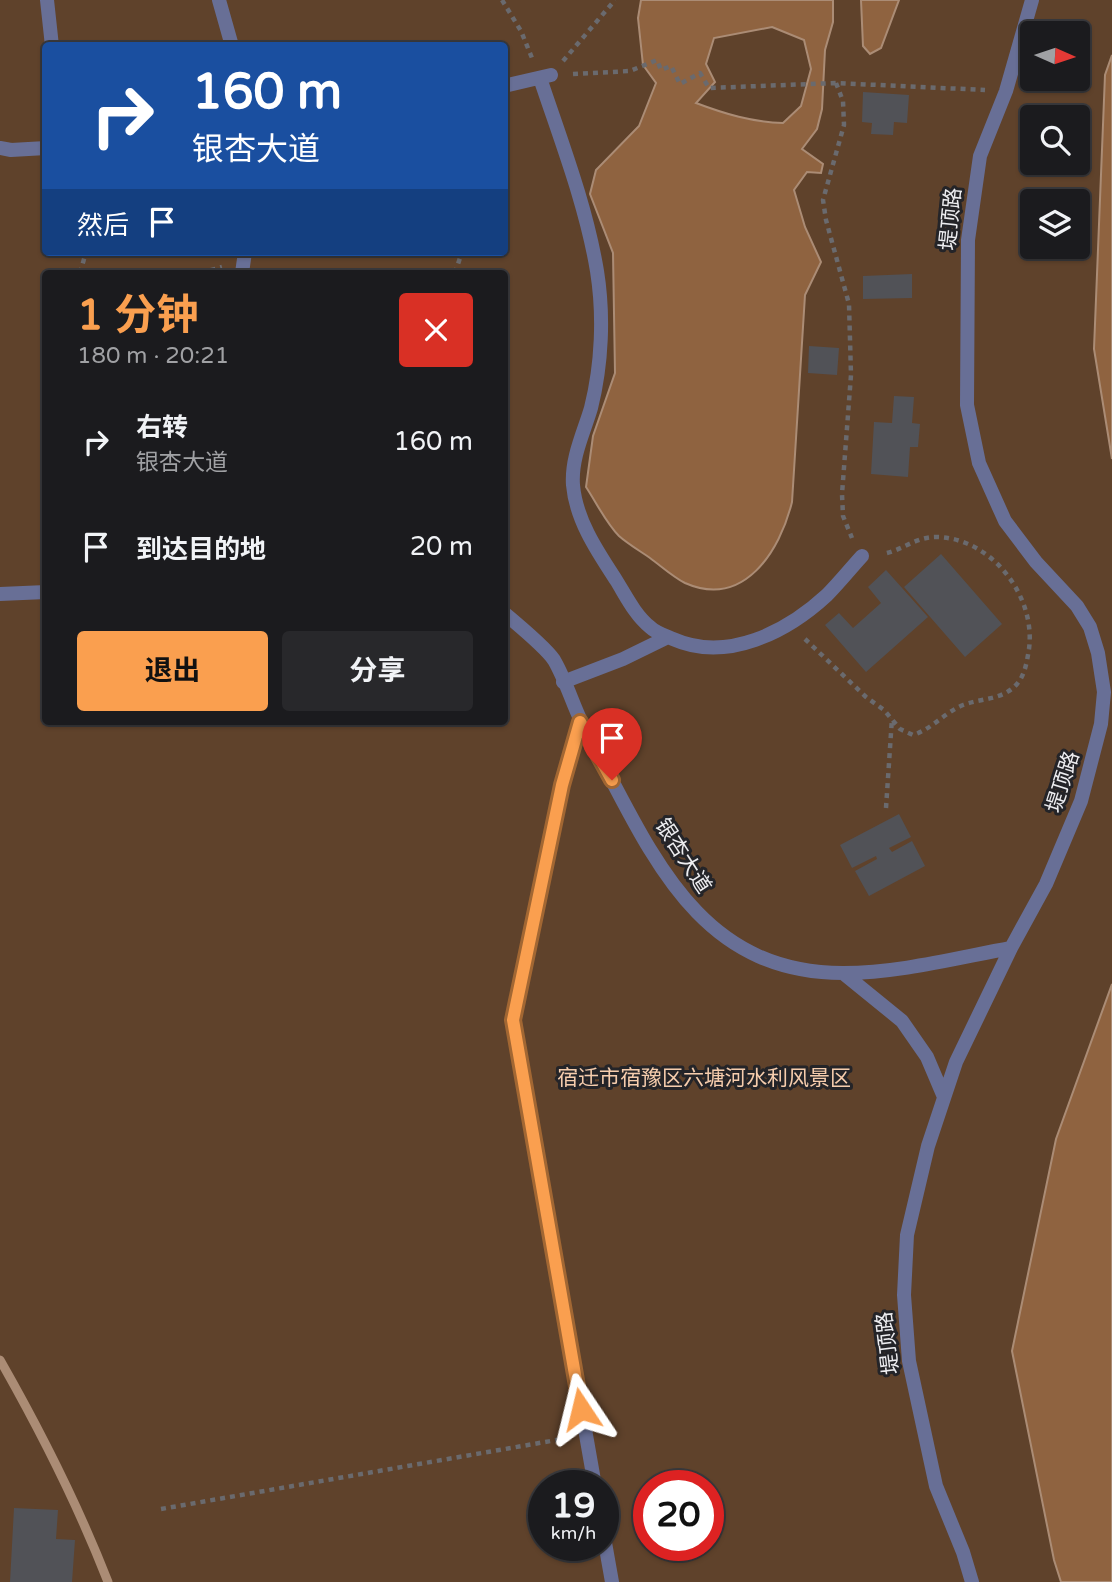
<!DOCTYPE html>
<html lang="zh">
<head>
<meta charset="utf-8">
<style>
  body { margin:0; font-family:"Varela Round","Noto Sans SC",sans-serif; background:#28282b; color:#f1f3f6; height:100vh; display:flex; flex-direction:column; font-size:26px; white-space:nowrap }
  * { box-sizing:border-box; margin:0 }
  p { font-size:23px; color:#a0a1a4 }
  .icon { flex:none; width:38px; height:38px; fill:none; stroke:currentColor; stroke-width:2; stroke-linecap:round; stroke-linejoin:round }
  .map { position:relative; flex:1; overflow:hidden }
  .side { position:absolute; left:42px; top:270px; width:466px; height:455px; display:flex; flex-direction:column; background:#1b1b1e; border-radius:7px; box-shadow:0 2px 5px #0004,0 0 0 2px #39393c }
  .side>* { flex:none }
  .guide { position:absolute; left:42px; top:42px; width:466px; height:214px; border-radius:7px; box-shadow:0 2px 5px #0004,0 0 0 2px #39393c; background:#1a4fa0; color:#fff; overflow:hidden }
  .needle { width:46px; rotate:93deg }
  .buttons { position:absolute; left:1020px; top:21px; display:grid; gap:14px }
  .buttons a { display:grid; place-items:center; width:70px; height:70px; border-radius:7px; background:#1b1b1e; box-shadow:0 2px 5px #0004,0 0 0 2px #39393c; font-size:35px }
  .speed { position:absolute; left:528px; top:1470px; display:flex; gap:14px; font-size:35px; font-weight:700; text-align:center }
  .speed>* { display:grid; place-content:center; width:91px; height:91px; border-radius:50%; background:#1b1b1e; box-shadow:0 2px 5px #0004,0 0 0 2px #39393c; line-height:1 }
  .speed small { font-size:18px; font-weight:400 }
  .speed .limit { border:10px solid #d22; background:#fff; color:#111 }
  .pin { position:absolute; display:grid; place-items:center; width:60px; height:60px; color:#fff; margin:-72px -30px; border-radius:50% 50% 50% 0; rotate:-45deg; box-shadow:0 0 7px #0007 }
  .pin .icon { rotate:45deg }
  .me { position:absolute; width:77px; margin:-38px; rotate:350deg; stroke-linejoin:round; filter:drop-shadow(0 0 5px #0008) }
  .turn { display:flex; align-items:center; gap:24px; height:147px; padding:0 35px; font-size:32px }
  .turn .icon { width:91px; height:91px; stroke-width:2.5 }
  .turn b { display:block; font-size:49px; line-height:60px }
  .then { display:flex; align-items:center; height:66px; padding:0 35px; background:#0003; gap:14px; font-size:26px }
  .round { display:grid; place-items:center; flex:none; width:74px; height:74px; border-radius:7px; background:#28282b }
  .overview { display:flex; align-items:center; justify-content:space-between; height:119px; padding:0 35px }
  h1 { font-size:42px; font-weight:700; line-height:52px; color:#fa9f4f }
  .action { display:flex; gap:14px; margin-top:auto; padding:14px 35px }
  .action a { flex:1; height:80px; border-radius:7px; background:#fa9f4f; color:#111; font-size:28px; font-weight:700; line-height:80px; text-align:center }
  .action a+a { background:#28282b; color:#f1f3f6 }
  ul { padding:0; list-style:none }
  li { display:flex; align-items:center; gap:21px; height:105px; padding:0 35px }
  li div { flex:1 }
  li b { display:block; font-size:26px }
  li em { font-style:normal }
  .map>svg:first-child { display:block }
</style>
</head>
<body>
<div class="map">
<svg width="1112" height="1582" viewBox="0 0 1112 1582">
  <rect width="100%" height="100%" fill="#242428"/>
  <path fill="#5f422b" fill-rule="evenodd" d="M0 0H1112V1582H0ZM1032 33H1078V79H1032ZM46 46H504V252H46ZM1032 117H1078V163H1032ZM1032 201H1078V247H1032ZM46 273H504V721H46ZM544 1486H604V1545H544ZM649 1486H709V1545H649Z"/>
  <path fill="#8f6340" stroke="#ab8c75" stroke-width="2" fill-rule="evenodd" d="M641 0H833V22L825 50 822 109 817 129 802 149 823 164 821 173 807 172 794 190 805 227 821 262 805 295 792 502C780 551 744 609 685 583 673 577 661 566 650 558 640 551 628 544 619 536 606 523 596 502 586 487L593 436 615 373 613 253 590 194 596 170 639 126 656 83 643 65 638 18ZM772 27 804 40 811 69 801 106 783 123C752 122 725 114 696 103L715 82 706 64 714 38Z
    M861 0H899L881 48 870 54 863 46Z
    M1112 55V459L1094 349 1105 75Z
    M1112 984V1582H1061L1054 1560 1012 1351 1056 1139Z"/>
  <g fill="none" stroke-linecap="round" stroke-linejoin="round">
    <path stroke="#ab8c75" stroke-width="9" d="M0 1360C41 1432 78 1505 108 1582"/>
  </g>
  <path fill="#515257" d="M863 92 909 95 907 123 894 122 893 135 871 134 872 123 862 122Z
    M912 274V298L863 299V276Z
    M809 346 839 348 837 375 808 373Z
    M894 396 914 397 912 423 920 424 918 447H910L908 477 871 474 874 422 892 423Z
    M941 554 1002 624 965 657 904 587Z
    M886 570 928 617 866 672 825 625 839 613 853 628 881 603 868 587Z
    M899 814 911 837 889 848 892 852 912 841 925 866 869 896 855 871 877 859 876 856 852 868 840 845Z
    M14 1508 58 1510 56 1539 75 1540 72 1582H10Z"/>
  <g fill="none" stroke-linecap="round" stroke-linejoin="round">
    <path stroke="#6a6a6e" stroke-width="4.5" stroke-dasharray="5 5" stroke-linecap="butt" d="M502 0 521 31 532 58
      M563 61 615 0
      M573 74 630 71 657 60 661 70 671 66 680 84 700 73 709 88 836 83 985 90
      M836 83 843 101 844 125 823 200 826 220 849 304 851 375 842 494 843 516 852 538
      M80 273 86 252
      M201 273 222 267
      M455 273 462 252
      M805 639 866 697 884 710 900 729 913 735C932 729 944 713 963 705 982 698 1003 700 1017 684 1025 675 1027 661 1029 649 1036 596 992 539 938 537 916 536 902 551 882 554
      M886 808 892 718
      M161 1509 568 1438"/>
    <path stroke="#686f96" stroke-width="14" d="M47 0 52 46
      M219 0 232 46
      M540 78C561 141 586 205 597 271 604 315 602 364 591 408 584 432 571 458 573 485 576 520 597 551 616 580 626 596 635 615 650 627 656 633 666 636 673 639 727 663 787 632 827 595 839 583 851 568 862 556
      M504 86 551 75
      M0 148 11 150 46 148
      M242 273 245 252
      M563 682 623 659 668 637
      M580 722 562 785 513 1020 595 1486
      M604 1537 612 1582"/>
    <path stroke="#686f96" stroke-width="14" d="M0 594 46 592
      M504 613C516 623 546 648 554 660 568 684 575 713 589 737 650 849 695 973 843 973 899 973 956 958 1011 948
      M843 973 902 1021 927 1057 944 1097
      M972 1582 963 1552 936 1486 909 1361 904 1295 907 1235 928 1146 956 1062 1011 948 1046 884 1081 801 1101 724 1104 692 1098 653 1090 627 1077 606 1036 562 1005 521 979 463 967 405 968 240 980 156 1006 91 1032 0"/>
  </g>
  <g fill="none" stroke-linecap="round" stroke-linejoin="round">
    <defs>
      <path id="route" d="M581 1409 513 1020 562 785 580 722 612 780"/>
    </defs>
    <use href="#route" stroke="#a26733" stroke-width="18"/>
    <use href="#route" stroke="#fa9f4f" stroke-width="12"/>
  </g>
  <g text-anchor="middle" dominant-baseline="central" stroke-width="6" stroke-linejoin="round" paint-order="stroke">
    <g font-size="21" fill="#ededf0" stroke="#242428">
      <text transform="translate(951 219) rotate(-84)">堤顶路</text>
      <text transform="translate(1063 782) rotate(-72)">堤顶路</text>
      <text transform="translate(683 856) rotate(57)">银杏大道</text>
      <text transform="translate(888 1343) rotate(-97)">堤顶路</text>
    </g>
    <g font-size="21" fill="#f6cdad" stroke="#242428">
      <text x="704" y="1078">宿迁市宿豫区六塘河水利风景区</text>
    </g>
  </g>
</svg>
<div class="buttons">
<a><svg class="needle" viewBox="-14 -14 28 28"><path d="M0-13l5 13h-10z" fill="#e53935"/><path d="M0 13l5-13h-10z" fill="#a0a1a4"/></svg></a>
<a><svg class="icon" aria-label="search" viewBox="0 0 24 24"><circle cx="10" cy="10" r="6"/><path d="M15 15l6 6"/></svg></a>
<a><svg class="icon" aria-label="layers" viewBox="0 0 24 24"><path d="M12 4l9 5-9 5-9-5zM3 14l9 5 9-5"/></svg></a>
</div>
<div class="speed"><div>19<small>km/h</small></div><div class="limit">20</div></div>
<div class="pin" style="left:612px;top:780px;background:#d93025"><svg class="icon" aria-label="arrive" viewBox="0 0 24 24"><path d="M6 21V4h12l-3 4 3 4H6"/></svg></div>
<svg class="me" style="left:581px;top:1409px" viewBox="-20 -20 40 40"><path d="M0-17L14 15 0 8-14 15z" fill="#fa9f4f" stroke="#fff" stroke-width="4"/></svg>
<div class="guide">
<div class="turn"><svg class="icon" aria-label="right" viewBox="0 0 24 24"><path d="M7 20v-9h11M14 6l5 5-5 5"/></svg><div><b>160 m</b>银杏大道</div></div>
<div class="then">然后<svg class="icon" aria-label="arrive" viewBox="0 0 24 24"><path d="M6 21V4h12l-3 4 3 4H6"/></svg></div>
</div>
<section class="side">
<div class="overview"><div><h1>1 分钟</h1><p>180 m · 20:21</p></div><a class="round" style="background:#d93025;color:#fff"><svg class="icon" aria-label="close" viewBox="0 0 24 24"><path d="M6 6l12 12M18 6L6 18"/></svg></a></div>
<ul>
<li><svg class="icon" aria-label="right" viewBox="0 0 24 24"><path d="M7 20v-9h11M14 6l5 5-5 5"/></svg><div><b>右转</b><p>银杏大道</p></div><em>160 m</em></li>
<li><svg class="icon" aria-label="arrive" viewBox="0 0 24 24"><path d="M6 21V4h12l-3 4 3 4H6"/></svg><div><b>到达目的地</b></div><em>20 m</em></li>
</ul>
<div class="action"><a>退出</a><a>分享</a></div>
</section>
</div>
</body>
</html>
